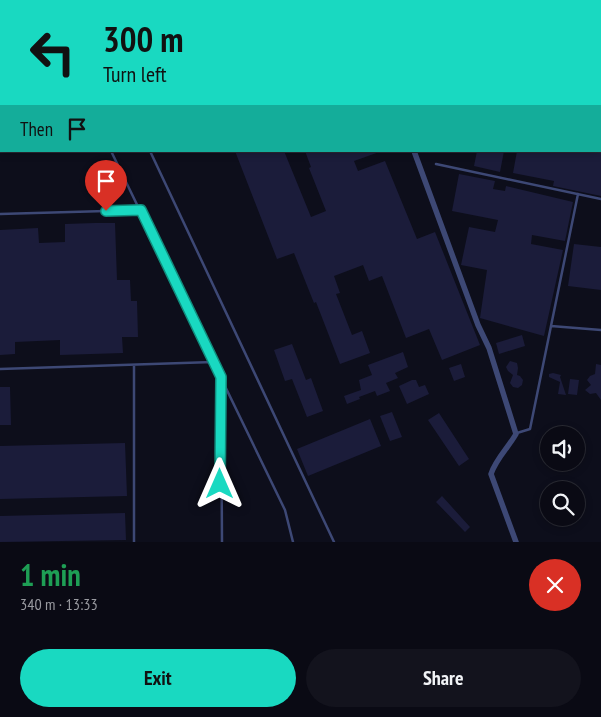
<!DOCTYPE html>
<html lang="en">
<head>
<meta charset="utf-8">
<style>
  body { margin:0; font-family:"PT Sans Narrow",sans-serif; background:#13131d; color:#f1f3f6; height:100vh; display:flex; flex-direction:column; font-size:19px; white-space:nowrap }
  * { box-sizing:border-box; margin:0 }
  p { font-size:16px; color:#999aa0 }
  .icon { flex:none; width:28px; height:28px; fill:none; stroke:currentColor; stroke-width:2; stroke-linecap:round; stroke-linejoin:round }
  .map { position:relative; height:542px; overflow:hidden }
  .drawer { display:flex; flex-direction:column; background:#0a0a14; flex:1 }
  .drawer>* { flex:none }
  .guide { position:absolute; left:0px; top:0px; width:601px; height:152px; box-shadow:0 2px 8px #0003,0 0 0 1px #2a2b34; background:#19d9c1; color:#111; overflow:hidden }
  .fabs { position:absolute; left:540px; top:426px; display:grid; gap:10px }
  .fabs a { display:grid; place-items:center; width:45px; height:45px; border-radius:50%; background:#0a0a14; box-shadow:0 2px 8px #0003,0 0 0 1px #2a2b34; font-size:25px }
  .pin { position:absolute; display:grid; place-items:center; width:42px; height:42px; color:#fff; margin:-51px -21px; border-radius:50% 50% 50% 0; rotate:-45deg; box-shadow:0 0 5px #0007 }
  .pin .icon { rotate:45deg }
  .me { position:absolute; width:55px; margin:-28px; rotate:0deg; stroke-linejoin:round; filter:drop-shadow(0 0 4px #0008) }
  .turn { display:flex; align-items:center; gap:18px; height:105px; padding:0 20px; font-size:22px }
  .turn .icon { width:65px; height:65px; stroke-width:2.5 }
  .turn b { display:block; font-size:35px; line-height:42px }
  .then { display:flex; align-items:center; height:48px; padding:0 20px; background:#0003; gap:10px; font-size:19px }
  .round { display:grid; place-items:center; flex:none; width:52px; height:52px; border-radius:26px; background:#13131d }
  .head { display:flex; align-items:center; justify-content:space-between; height:85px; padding:0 20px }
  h1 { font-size:30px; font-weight:700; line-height:38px; color:#1e9e55 }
  .primary-button { display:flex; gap:10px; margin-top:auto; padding:10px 20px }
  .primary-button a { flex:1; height:58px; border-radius:30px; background:#19d9c1; color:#111; font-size:20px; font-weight:700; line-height:58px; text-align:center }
  .primary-button a+a { background:#13131d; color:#f1f3f6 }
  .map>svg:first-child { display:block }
</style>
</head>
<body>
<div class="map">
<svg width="601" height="542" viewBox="0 0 601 542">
  <rect width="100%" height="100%" fill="#0d0e1b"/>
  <path fill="#0d2434" d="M57 0H601V111L600 1Z"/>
  <path fill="#1b1c3a" d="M235 151H284L311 217 326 211 309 168 311 167 305 151H382L354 161 358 171 385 161 417 239 435 232 480 345 442 360 429 329 406 338 382 276 369 281 363 265 334 276 340 293 336 294 352 335 362 331 370 353 340 364 316 302 314 303 294 253 277 259Z
    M477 151H504L500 172 474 166Z
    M517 151H584L592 153V151H601V196L553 186 554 181 513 173Z
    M459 174 495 181 493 189 505 191 506 186 573 202 565 241 532 235 531 244 563 250 544 336 480 318 487 270 461 265 469 227 495 232 498 220 452 211Z
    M95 223H115L117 280H130L131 301H137L138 337H122L123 353 60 355V340L15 342V354L0 355V230L38 228 39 243 65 242V224Z
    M574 244 601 247V290L568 286Z
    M522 335 525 346 499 354 496 343Z
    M292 344 306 380 311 378 323 411 307 417 292 379 285 381 274 350Z
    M403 352 408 367 395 373 398 378 386 383 390 391 377 396 375 391 359 397 360 399 347 404 344 396 361 390 359 380 372 375 368 365Z
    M510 361 517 363 518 368 517 375 520 376 523 380 522 385 518 388 513 387 510 383 513 375 508 371 506 367Z
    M461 364 465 377 454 381 449 368Z
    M596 364 601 365V400L596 393 590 394 585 390 591 385 587 380 590 376 595 374Z
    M553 373 561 375 560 377 566 395 558 394 560 382 549 377V374Z
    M570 379 579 380 577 395 568 394Z
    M412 380H416L419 387 425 385 429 394 407 404 399 386Z
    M0 387H10L11 425H0Z
    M392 412 402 437 390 441 380 416Z
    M439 413 469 459 459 466 428 420Z
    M370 419 381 446 308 476 297 449Z
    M125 443 127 496 0 499V446Z
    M442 496 470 527 465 532 436 502Z
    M125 513 126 540 0 542V516Z"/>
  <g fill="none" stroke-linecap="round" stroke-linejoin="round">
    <path stroke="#3aa083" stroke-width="1" stroke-dasharray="2.5 4" stroke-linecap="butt" d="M600 115H601"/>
    <path stroke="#3d4875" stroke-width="2.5" d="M38 0V1
      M0 45H1
      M111 151 285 510 293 542
      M150 151 334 542
      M436 164 601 199
      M0 214 141 210
      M551 326 578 194
      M0 369 213 362
      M221 379 222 542
      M517 433 530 429 551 326 601 330
      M134 542V365"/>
    <path stroke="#3d4875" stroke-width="5.5" d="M414 151 478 325 489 348 516 434C508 448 496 459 491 474L516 542"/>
  </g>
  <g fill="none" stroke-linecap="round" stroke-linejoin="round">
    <defs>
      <path id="route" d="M106 211 141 210 221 377 220 484"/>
    </defs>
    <use href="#route" stroke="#108d7d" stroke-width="12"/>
    <use href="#route" stroke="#19d9c1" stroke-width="9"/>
  </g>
</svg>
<div class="fabs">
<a><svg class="icon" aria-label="sound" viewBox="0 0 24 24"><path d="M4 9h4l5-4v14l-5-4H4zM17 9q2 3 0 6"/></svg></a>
<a><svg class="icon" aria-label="search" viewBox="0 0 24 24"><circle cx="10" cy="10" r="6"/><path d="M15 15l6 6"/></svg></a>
</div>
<div class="pin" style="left:106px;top:211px;background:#d93025"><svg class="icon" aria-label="arrive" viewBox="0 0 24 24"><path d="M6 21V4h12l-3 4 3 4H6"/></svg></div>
<svg class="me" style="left:220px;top:484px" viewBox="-20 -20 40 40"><path d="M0-17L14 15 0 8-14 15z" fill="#19d9c1" stroke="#fff" stroke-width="4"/></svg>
<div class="guide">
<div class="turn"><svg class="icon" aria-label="left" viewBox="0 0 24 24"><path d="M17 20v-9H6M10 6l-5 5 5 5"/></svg><div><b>300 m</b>Turn left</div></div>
<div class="then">Then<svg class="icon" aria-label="arrive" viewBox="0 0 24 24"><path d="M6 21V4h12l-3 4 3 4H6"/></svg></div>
</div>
</div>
<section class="drawer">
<div class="head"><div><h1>1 min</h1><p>340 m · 13:33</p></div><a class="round" style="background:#d93025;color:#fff"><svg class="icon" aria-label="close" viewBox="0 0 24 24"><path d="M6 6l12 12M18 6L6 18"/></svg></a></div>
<div class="primary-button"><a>Exit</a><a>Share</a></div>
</section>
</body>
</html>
